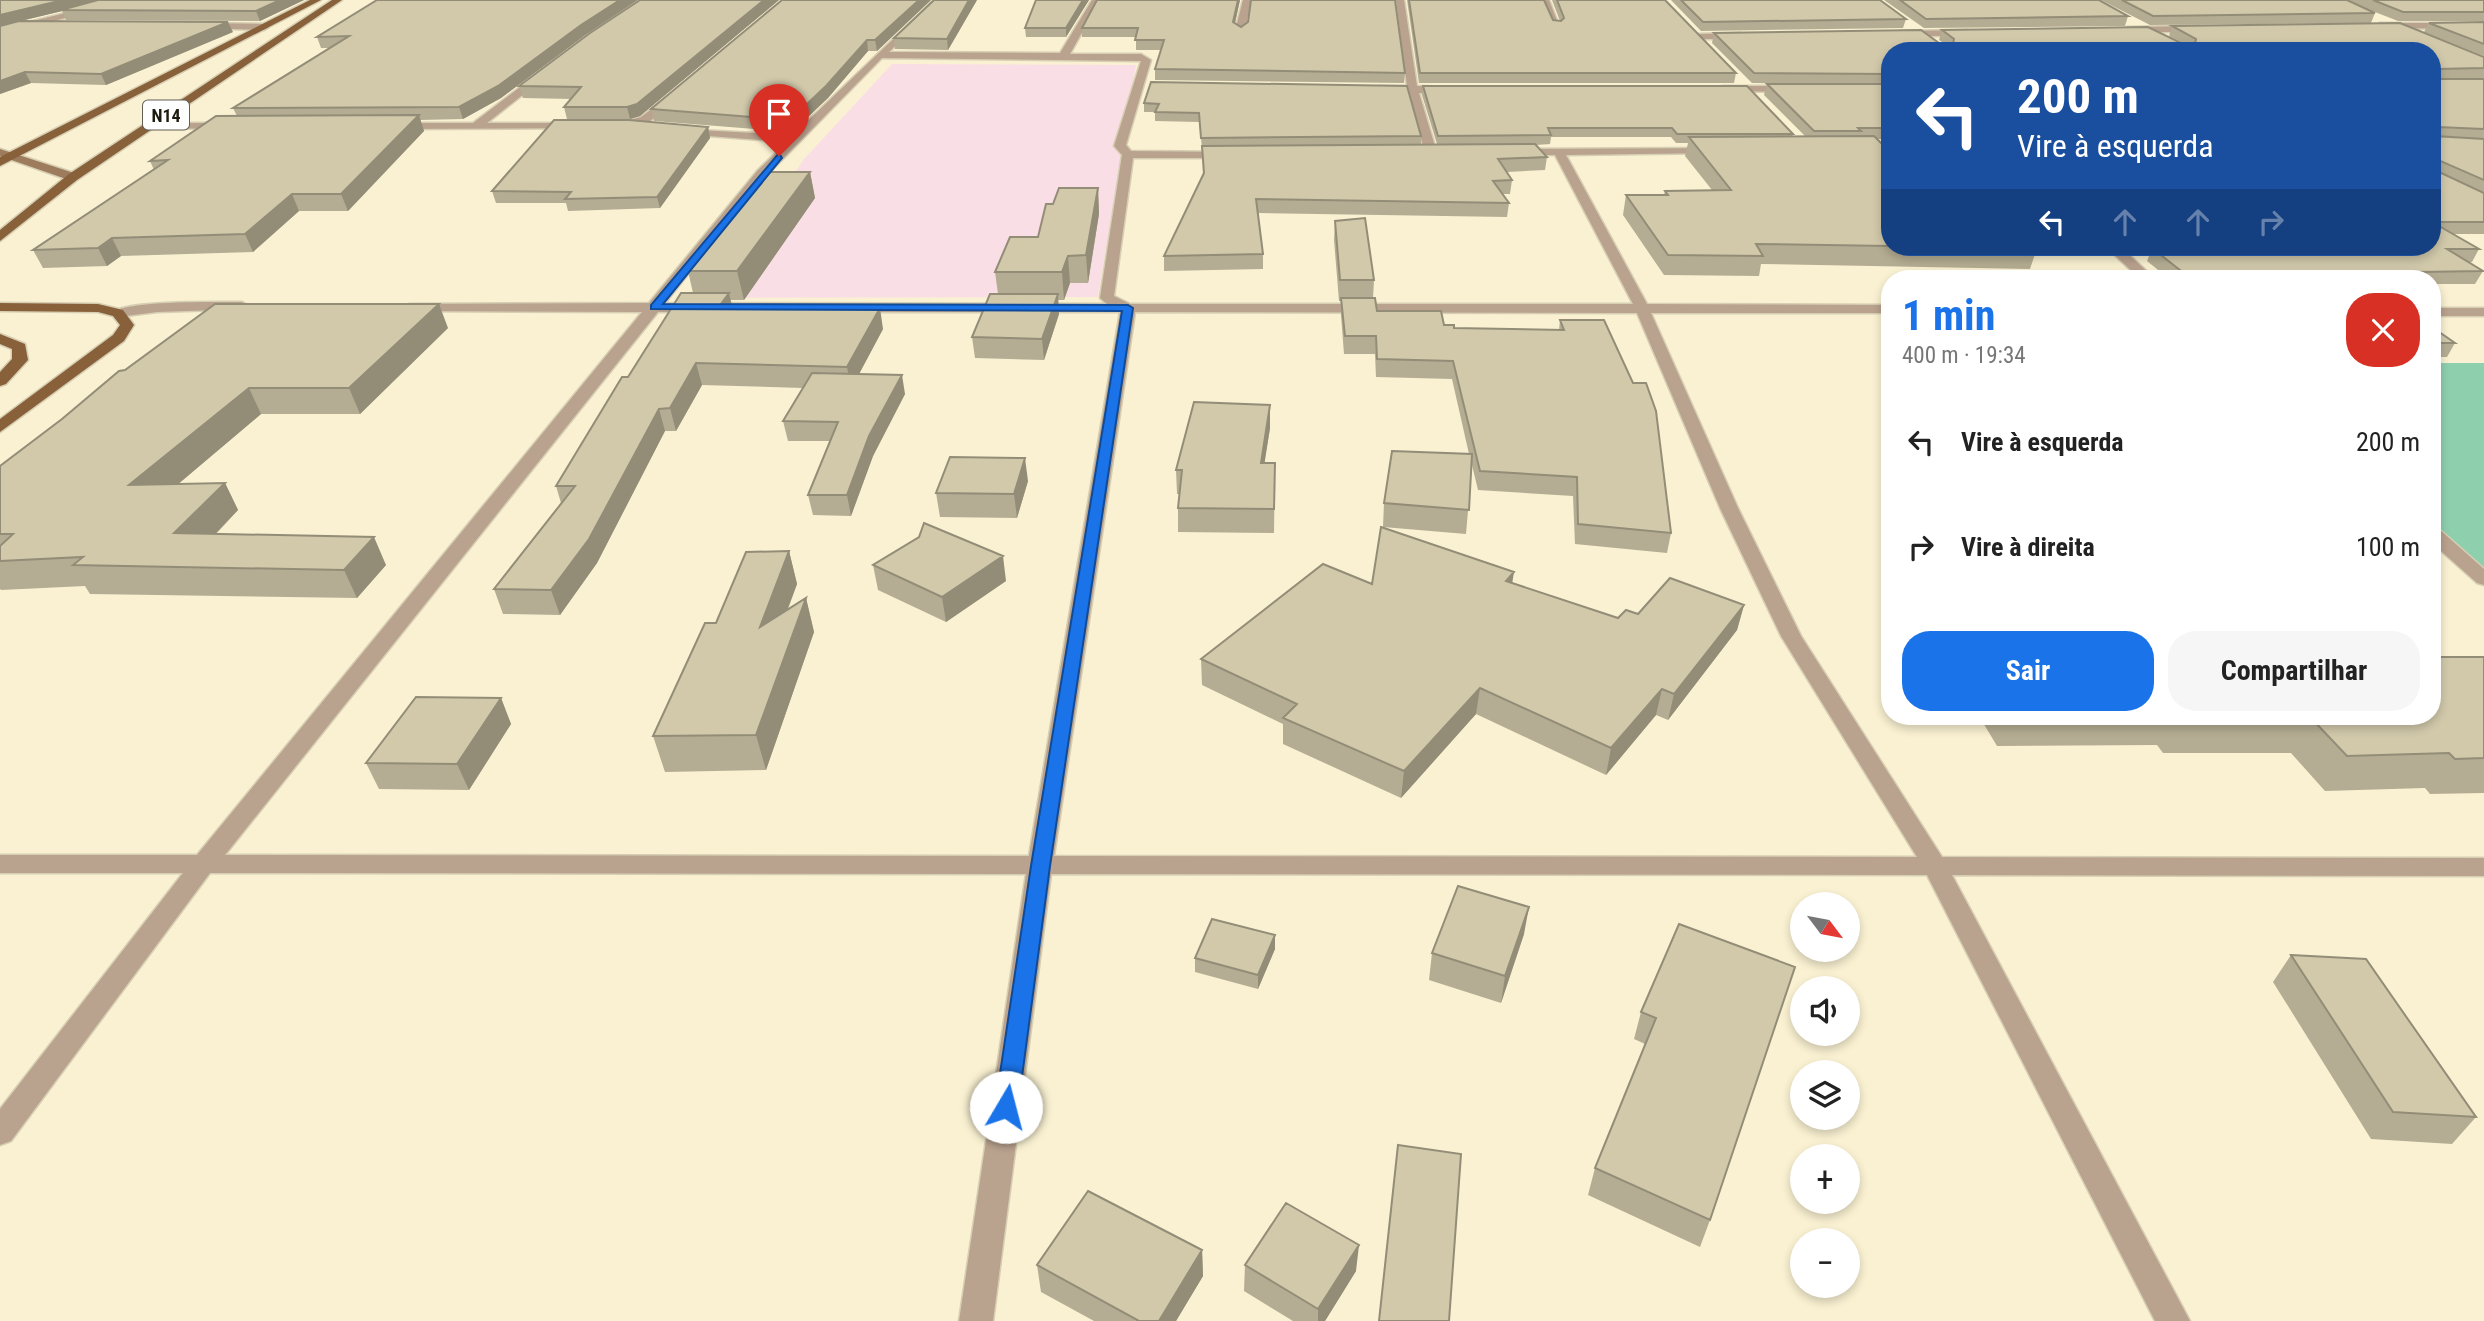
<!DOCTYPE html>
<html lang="pt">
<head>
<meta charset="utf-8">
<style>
  body { margin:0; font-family:"Roboto Condensed",sans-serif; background:#f6f6f6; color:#222; height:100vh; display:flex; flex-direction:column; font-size:26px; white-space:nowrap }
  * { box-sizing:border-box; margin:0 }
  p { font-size:23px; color:#767676 }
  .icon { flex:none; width:38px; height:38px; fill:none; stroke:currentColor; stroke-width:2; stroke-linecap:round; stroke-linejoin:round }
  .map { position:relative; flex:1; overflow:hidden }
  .sheet { position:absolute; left:1881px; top:270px; width:560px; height:455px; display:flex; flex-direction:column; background:#fff; border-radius:28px; box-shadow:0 4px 10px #0003 }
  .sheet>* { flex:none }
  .guide { position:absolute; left:1881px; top:42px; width:560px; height:214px; border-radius:28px; box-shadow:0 4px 10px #0003; background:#1a4fa0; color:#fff; overflow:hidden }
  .needle { width:46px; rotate:122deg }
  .buttons { position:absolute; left:1790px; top:892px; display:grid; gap:14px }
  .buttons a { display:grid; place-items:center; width:70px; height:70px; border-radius:50%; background:#fff; box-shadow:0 4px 10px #0003; font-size:35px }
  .pin { position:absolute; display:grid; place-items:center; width:60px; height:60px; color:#fff; margin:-72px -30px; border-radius:50% 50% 50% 0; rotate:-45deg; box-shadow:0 0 7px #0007 }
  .pin .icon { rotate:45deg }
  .me { position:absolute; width:77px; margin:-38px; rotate:8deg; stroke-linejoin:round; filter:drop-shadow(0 0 5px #0008) }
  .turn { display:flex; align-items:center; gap:24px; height:147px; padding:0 21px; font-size:32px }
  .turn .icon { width:91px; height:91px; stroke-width:2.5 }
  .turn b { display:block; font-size:49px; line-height:60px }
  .lanes { display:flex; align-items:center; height:66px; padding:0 21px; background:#0003; justify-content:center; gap:35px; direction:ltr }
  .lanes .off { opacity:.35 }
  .round { display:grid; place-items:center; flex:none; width:74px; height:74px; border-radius:28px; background:#f6f6f6 }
  .headline { display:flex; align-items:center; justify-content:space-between; height:119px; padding:0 21px }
  h1 { font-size:42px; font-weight:700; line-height:52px; color:#1a73e8 }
  .cta { display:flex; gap:14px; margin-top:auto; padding:14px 21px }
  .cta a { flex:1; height:80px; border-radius:28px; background:#1a73e8; color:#fff; font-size:28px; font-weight:700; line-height:80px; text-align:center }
  .cta a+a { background:#f6f6f6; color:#222 }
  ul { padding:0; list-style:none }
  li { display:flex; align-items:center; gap:21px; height:105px; padding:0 21px }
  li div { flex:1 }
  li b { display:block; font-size:26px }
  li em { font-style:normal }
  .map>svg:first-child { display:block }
</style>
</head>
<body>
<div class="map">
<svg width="2484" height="1321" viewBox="0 0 2484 1321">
  <rect width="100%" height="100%" fill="#faf1d2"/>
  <path fill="#f9dfe5" d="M892 64 1136 65 1098 297 710 298 804 159Z"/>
  <path fill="#8ecfae" d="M2432 363H2484V578L2433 535Z"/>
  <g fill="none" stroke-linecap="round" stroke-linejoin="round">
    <defs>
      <path id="street" d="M119 0H134L0 35V29Z
        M934 0H943L889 52 1060 53 1092 0H1100L1070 54H1141L1151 60 1126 145 1131 151 1230 152 1236 155 1230 158H1133L1114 296 1130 304H1633L1555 155H1514L1508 152 1514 149 1717 148 1719 150 1713 153 1566 155 1647 304 1890 305V313H1651L1738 508 1801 636 1942 857 2484 858V876L1952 875 2190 1321H2155L1927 875 1051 874 993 1321H959L1026 874 210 873 11 1141 0 1145V1109L183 873H0V855H197L642 312 414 311 409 310V304L649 303 758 170 787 142 683 134 677 131 679 129 793 135ZM882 58 1141 61 1114 146 1122 155 1100 298 1107 304 665 303 766 176ZM658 312H1120L1029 856 225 855ZM1135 312 1637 313 1720 508 1781 636 1917 857 1054 856Z
        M1243 0H1251L1245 31 1240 34 1235 31Z
        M1396 0H1404L1417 86 1452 87 1457 90 1452 93H1419L1437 153 1431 156 1425 153 1409 93 1379 92 1374 89 1379 86H1407Z
        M1541 0H1549L1560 28H1554Z
        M203 23 264 24 269 27 264 30 200 28Z
        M2379 23H2484V29L2376 28Z
        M2127 27 2199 26 2204 29 2199 32H2124Z
        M1899 31 1968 30 1973 33 1968 36H1896Z
        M1698 34 1741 33 1746 36 1741 39H1695Z
        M540 72 549 74 487 123H578L584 126 582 128 393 129 387 126 393 123H473Z
        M1722 86H1795L1800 89 1795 92 1718 91 1717 89Z
        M673 93 678 96 677 98 649 122 614 129 608 126 641 117Z
        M150 123H228L234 126 228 129 146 128V124Z
        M2106 247H2121L2154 278H2139Z
        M242 302 249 306 247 309 157 312 118 317 111 313C125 300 218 302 242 302Z
        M2432 308H2484V316H2432Z
        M2432 528 2439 529 2484 569V585L2477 583 2432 543Z"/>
      <path id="secondary" d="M0 149 77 174 79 177 69 180 0 156Z"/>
      <path id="primary" d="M310 0H321L0 166V157Z
        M332 0H342L77 180 0 241V230L69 174Z
        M0 303 98 304 123 310 134 325 124 341 0 432V419L113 335 120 325 113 316 98 312 0 311Z
        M0 334 25 344 28 360 6 384 0 386V372L12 359V349L0 344Z"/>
    </defs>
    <use href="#street" stroke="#d7cfb3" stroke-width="3"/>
    <use href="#secondary" stroke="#d7cfb3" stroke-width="3"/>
    <use href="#primary" stroke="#d7cfb3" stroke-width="3"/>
    <use href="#street" fill="#b9a28e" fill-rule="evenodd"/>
    <use href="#secondary" fill="#9d7c5e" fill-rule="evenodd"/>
    <use href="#primary" fill="#88613b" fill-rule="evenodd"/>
  </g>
  <path fill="#b5ad93" d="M0 0H304L260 21 66 20 62 11 20 21 233 32 106 85 31 83 0 94Z
    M640 0H779L640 116 630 119H567L564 107 571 99 523 98 519 86Z
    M931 0 877 51H868L828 98 792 132 654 121 651 109Z
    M977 0 948 50 895 49 894 38Z
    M1036 0H1089L1066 37H1026L1025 28Z
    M1240 0 1235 23 1241 27 1405 73 1404 83 1155 80V69L1161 50H1136V37H1082V28Z
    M1407 0H1544L1553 20 1560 21 1552 0H1665L1736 73 1734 83H1419Z
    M1671 0H1880L1906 19 1903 28 1701 31Z
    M1884 0H2099L2128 16 2125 26 1924 28Z
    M2101 0H2484V21H2398L2357 5 2375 13 2371 23 2150 25Z
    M2484 22V56L2424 32 2429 23Z
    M2172 26 2484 57V78L2435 79H2484V234H2453L2479 249 2472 262H2468L2483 271 2475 284H2432V278H2168L2147 261 2151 251 2147 247H2432L1890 51V139H1877L1890 152V247H2035L2037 248 2030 269 1761 264 1759 276 1664 275 1623 215 1626 195H1664L1665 191 1712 190 1685 156 1688 143H1676L1671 137H1551L1550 144 1536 145 1547 157 1545 170 1507 172 1512 180 1510 194H1502L1509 203 1507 217 1258 213 1263 254V269L1164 271V256L1203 174 1202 147 1199 122 1155 121V112H1144V103L1151 82 1421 136V144H1437L1422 95 1423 86 1793 134 1792 137 1805 136 1764 95 1767 84H1882L1752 83 1712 43 1714 33 1944 43 1939 40 1942 30 2183 43 2169 36Z
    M584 36 501 98 463 119 420 120 424 131 348 211H299L253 252 121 256 107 266 43 268 33 250 154 170 150 161 237 116 233 108 330 48H321L317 37Z
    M708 127 710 138 660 208 568 211 566 203H496L492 191Z
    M810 172 815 198 744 300H730L732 308 883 329 859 374 905 394 873 456 851 516 813 515 808 495 830 441H788L783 421 803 388 702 385 676 431H665L597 563 560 615 503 614 494 589 561 503 556 486 628 377 693 293 688 271Z
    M1098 188 1099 214 1088 283H1070L1064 300H1058L1059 314 1044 360 975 358 972 337 998 294 995 272 1038 237 1053 204Z
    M1335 221 1374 280 1373 298 1377 311 1454 328 1559 330 1560 320 1671 533 1667 553 1575 544 1573 496 1478 490 1472 465 1466 534 1383 527 1384 503 1469 454 1452 379 1376 377 1375 354H1344L1341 315V301H1339L1334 240Z
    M2432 327 2455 343 2447 357H2432Z
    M448 328 360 414H261L178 484 225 483 238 510 216 534 386 565 357 598 90 594 85 586 1 590 0 589V466L125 370Z
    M1270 428 1264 463H1275L1274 533 1178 532V508L1179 494H1177L1176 470Z
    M1028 481 1017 518 940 517 936 493Z
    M789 551 797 584 788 609 806 598 814 632 766 770 665 772 653 736 716 623Z
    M873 565 1006 581 946 622 878 590Z
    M1512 583 1618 618 1638 614 1744 605 1737 630 1668 720 1656 715 1606 775 1476 714 1401 798 1283 744V724L1202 685 1201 659 1372 584Z
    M2484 657V793L2430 794 2425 788 2325 791 2291 753H2163L2157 745 1997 746 1979 716H2432Z
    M501 698 511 724 469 790 379 789 366 763Z
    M1679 924 1710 1220 1700 1247 1588 1195 1595 1168 1645 1044 1634 1039 1641 1012Z
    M1524 934 1501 1003 1429 980 1432 953Z
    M1275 949 1258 989 1195 972V958Z
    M2291 955 2476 1117 2452 1144 2371 1139 2273 982Z
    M1202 1250 1203 1276 1176 1321H1094L1041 1292 1037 1265Z
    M1245 1265 1356 1271 1325 1321H1293L1244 1291Z"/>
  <path fill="#938d78" d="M63 0H108L0 26V15Z
    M280 0H304L260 21 256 11Z
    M620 0H638L584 36 501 98 463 119 459 107 581 25Z
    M764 0H779L640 116 630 119 627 107Z
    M919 0H931L877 51 875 40Z
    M969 0H977L948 50 947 39Z
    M1083 0H1089L1066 37V28Z
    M1238 0H1240L1233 32V22Z
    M228 22 233 32 106 85 101 74Z
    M867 40 868 51 828 98 792 132 790 120Z
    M25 72 31 83 0 94V81Z
    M419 115 424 131 348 211 341 194Z
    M708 127 710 138 660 208 657 197Z
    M810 172 815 198 744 300 737 271Z
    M1098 188 1099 214 1088 283 1086 255Z
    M292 194 299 211 253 252 245 234Z
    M112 238 121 256 107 266 98 248Z
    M1068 256 1070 283 1064 300 1062 272Z
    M729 293 734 314 718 308Z
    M1058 294 1059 314 1044 360 1042 339Z
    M439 304 448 328 360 414 349 388Z
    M880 308 883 329 851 389 847 367Z
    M696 363 702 385 676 431 670 408Z
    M902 375 905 394 873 456 851 516 847 495 869 436Z
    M249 388 261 414 144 513 129 485Z
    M1270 405V428L1261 486V463Z
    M659 409 665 431 597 563 560 615 551 590Z
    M1025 458 1028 481 1017 518 1014 494Z
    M225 483 238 510 189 561 174 533Z
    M374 537 386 565 357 598 344 570Z
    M789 551 797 584 768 661 760 627Z
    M1003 556 1006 581 946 622 942 597Z
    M1514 572 1510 597 1506 581Z
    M806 598 814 632 766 770 756 735Z
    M1744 605 1737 630 1668 720 1674 694Z
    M1480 688 1476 714 1401 798 1404 771Z
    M1662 689 1656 715 1606 775 1611 748Z
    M501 698 511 724 469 790 457 764Z
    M1529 907 1524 934 1501 1003 1505 976Z
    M1275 935V949L1258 989V975Z
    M1359 1245 1356 1271 1325 1321H1318V1309Z
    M1202 1250 1203 1276 1176 1321H1159Z"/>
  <path fill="#d2c9ab" stroke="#938d78" stroke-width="2" d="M0 0H63L0 15Z
    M98 0H280L256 11 61 10Z
    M377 0H620L581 25 498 86 459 107 233 108 349 36 317 37Z
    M640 0H764L637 104 627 107H564L581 87 519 86 590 33Z
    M782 0H919L875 40H867L826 86 790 120 651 109Z
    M934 0H969L947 39 894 38Z
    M1036 0H1083L1066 28H1025Z
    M1097 0H1238L1233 22 1241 27 1248 22 1251 0H1395L1405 73 1155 69 1164 40H1135L1138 28H1082Z
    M1409 0H1544L1553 20 1561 21 1564 18 1557 0H1665L1736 73H1420Z
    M1681 0H1880L1906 19 1703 22Z
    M1900 0H2099L2128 16 1926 19Z
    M2122 0H2347L2375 13 2153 16Z
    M2373 0H2484V12H2403Z
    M19 21 228 22 101 74 25 72 0 81V26Z
    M2484 22V44L2429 23Z
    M2400 23 2484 57V68L2437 69 2435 79H2484V129L2438 127 2435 136 2484 139V180L2436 159 2437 171 2484 193V222H2432V51H1890V74L1754 73 1714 33 1921 30 1939 43 1953 44 1954 39 1942 30 2148 27 2181 43 2195 44 2196 39 2172 26Z
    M1151 82 1407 86 1421 136 1201 138 1199 113 1155 112 1159 104 1144 103Z
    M1767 84H1890V128H1858L1861 131H1814Z
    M1423 86H1747L1793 134H1677L1672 128H1548L1551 135 1438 136Z
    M419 115 341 194H292L245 234 112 238 98 248 33 250 168 160 150 161 216 116Z
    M554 120H629L708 127 657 197 565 199 571 192 492 191Z
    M1874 136 1890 152V246L1756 244 1763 256 1668 255 1626 195H1668L1665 191 1731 190 1689 137Z
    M1535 144 1547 157 1498 159 1512 180 1493 181 1509 203 1256 199 1263 254 1164 256 1204 173 1202 146Z
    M764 172H810L737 271H688Z
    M1059 188H1098L1086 255 1068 256 1062 272H995L1010 237H1038L1046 204H1053Z
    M1365 218 1374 280H1340L1335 221Z
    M2432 222 2479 249H2447L2483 271 2358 273 2366 278H2190L2152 248 2169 249 2166 247H2432Z
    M1934 247H2035L2037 248Z
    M681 293H729L718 308H880L847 367 696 363 670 408 659 409 589 539 551 590 494 589 575 486H556L622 377H628Z
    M990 294H1058L1042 339 972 337Z
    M1341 298H1375L1377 311H1441L1444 325H1454V328L1564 330 1560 320H1604L1633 383H1646L1656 411 1671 533 1578 524 1577 477 1480 471 1453 361 1377 359 1376 336H1345Z
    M215 304H439L349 388H249L129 485 225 483 174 533 374 537 344 570 73 565 83 557 0 561V546L13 534H0V466L62 419 119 371 125 370Z
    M2432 327 2455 343H2432Z
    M812 373 902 375 869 436 847 495H808L838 422 783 421Z
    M1194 402 1270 405 1261 463H1275L1274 509 1178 508 1182 470H1176Z
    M1392 451 1472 454 1469 510 1384 503Z
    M950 457 1025 458 1014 494 936 493Z
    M924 523 1003 556 942 597 873 565 919 537Z
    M1381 527 1514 572 1506 581 1618 618 1626 610 1638 614 1670 578 1744 605 1674 694 1662 689 1611 748 1480 688 1404 771 1283 718 1297 704 1201 659 1323 564 1372 584Z
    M789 551 760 627 806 598 756 735 653 736 705 623H716L746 552Z
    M2432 657H2484V758L2455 759 2449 753 2347 756 2312 719H2181L2179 716H2432Z
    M416 697 501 698 457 764 366 763Z
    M1458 886 1529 907 1505 976 1432 953Z
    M1212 919 1275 935 1258 975 1195 958Z
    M1679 924 1795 967 1710 1220 1595 1168 1656 1018 1641 1012Z
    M2291 955 2366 959 2476 1117 2393 1112Z
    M1398 1145 1461 1154 1449 1321H1379Z
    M1088 1191 1202 1250 1159 1321H1139L1037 1265Z
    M1286 1203 1359 1245 1318 1309 1245 1265Z"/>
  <path fill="#1a73e8" stroke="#114b97" stroke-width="2" d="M779 153 782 158 663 304 1128 305 1133 308 1050 866 1018 1107 1014 1113 1006 1116 999 1113 995 1107 1031 866 1122 311 651 309V305Z"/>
  <g text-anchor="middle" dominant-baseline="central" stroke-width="5" stroke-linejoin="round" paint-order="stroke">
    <rect fill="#fefefe" stroke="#605e57" stroke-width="2" x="143" y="100.5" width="46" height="29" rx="5"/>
    <g font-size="18" font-weight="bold" fill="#1d1a0f">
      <text x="166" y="115">N14</text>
    </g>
  </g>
</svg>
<div class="buttons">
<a><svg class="needle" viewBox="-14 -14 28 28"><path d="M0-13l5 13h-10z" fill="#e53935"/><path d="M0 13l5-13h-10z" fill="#767676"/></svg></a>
<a><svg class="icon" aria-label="sound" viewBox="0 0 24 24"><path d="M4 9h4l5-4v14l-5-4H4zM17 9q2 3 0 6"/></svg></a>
<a><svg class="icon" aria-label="layers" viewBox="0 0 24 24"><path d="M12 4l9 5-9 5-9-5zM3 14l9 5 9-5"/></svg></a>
<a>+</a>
<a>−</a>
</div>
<div class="pin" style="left:779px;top:156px;background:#d93025"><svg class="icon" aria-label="arrive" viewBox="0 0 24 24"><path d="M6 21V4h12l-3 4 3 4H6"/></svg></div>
<svg class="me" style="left:1006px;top:1107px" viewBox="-20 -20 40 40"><circle r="19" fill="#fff"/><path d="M0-13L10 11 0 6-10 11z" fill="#1a73e8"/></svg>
<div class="guide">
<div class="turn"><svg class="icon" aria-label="left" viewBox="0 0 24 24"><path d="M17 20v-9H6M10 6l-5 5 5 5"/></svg><div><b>200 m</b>Vire à esquerda</div></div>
<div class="lanes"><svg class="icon" aria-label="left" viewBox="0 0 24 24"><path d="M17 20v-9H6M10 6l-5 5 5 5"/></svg><svg class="icon off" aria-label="ahead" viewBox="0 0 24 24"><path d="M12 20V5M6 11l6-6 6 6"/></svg><svg class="icon off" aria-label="ahead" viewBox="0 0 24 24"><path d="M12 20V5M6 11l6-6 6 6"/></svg><svg class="icon off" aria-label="right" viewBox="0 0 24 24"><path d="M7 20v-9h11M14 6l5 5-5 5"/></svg></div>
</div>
<section class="sheet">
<div class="headline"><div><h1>1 min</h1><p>400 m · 19:34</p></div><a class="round" style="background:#d93025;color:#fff"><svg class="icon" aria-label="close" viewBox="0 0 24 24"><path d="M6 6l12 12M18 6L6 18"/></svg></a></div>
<ul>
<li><svg class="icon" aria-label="left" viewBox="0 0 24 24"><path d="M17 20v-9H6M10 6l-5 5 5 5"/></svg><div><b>Vire à esquerda</b></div><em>200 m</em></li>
<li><svg class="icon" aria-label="right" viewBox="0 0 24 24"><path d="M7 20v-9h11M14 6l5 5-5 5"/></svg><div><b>Vire à direita</b></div><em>100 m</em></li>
</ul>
<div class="cta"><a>Sair</a><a>Compartilhar</a></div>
</section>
</div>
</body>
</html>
